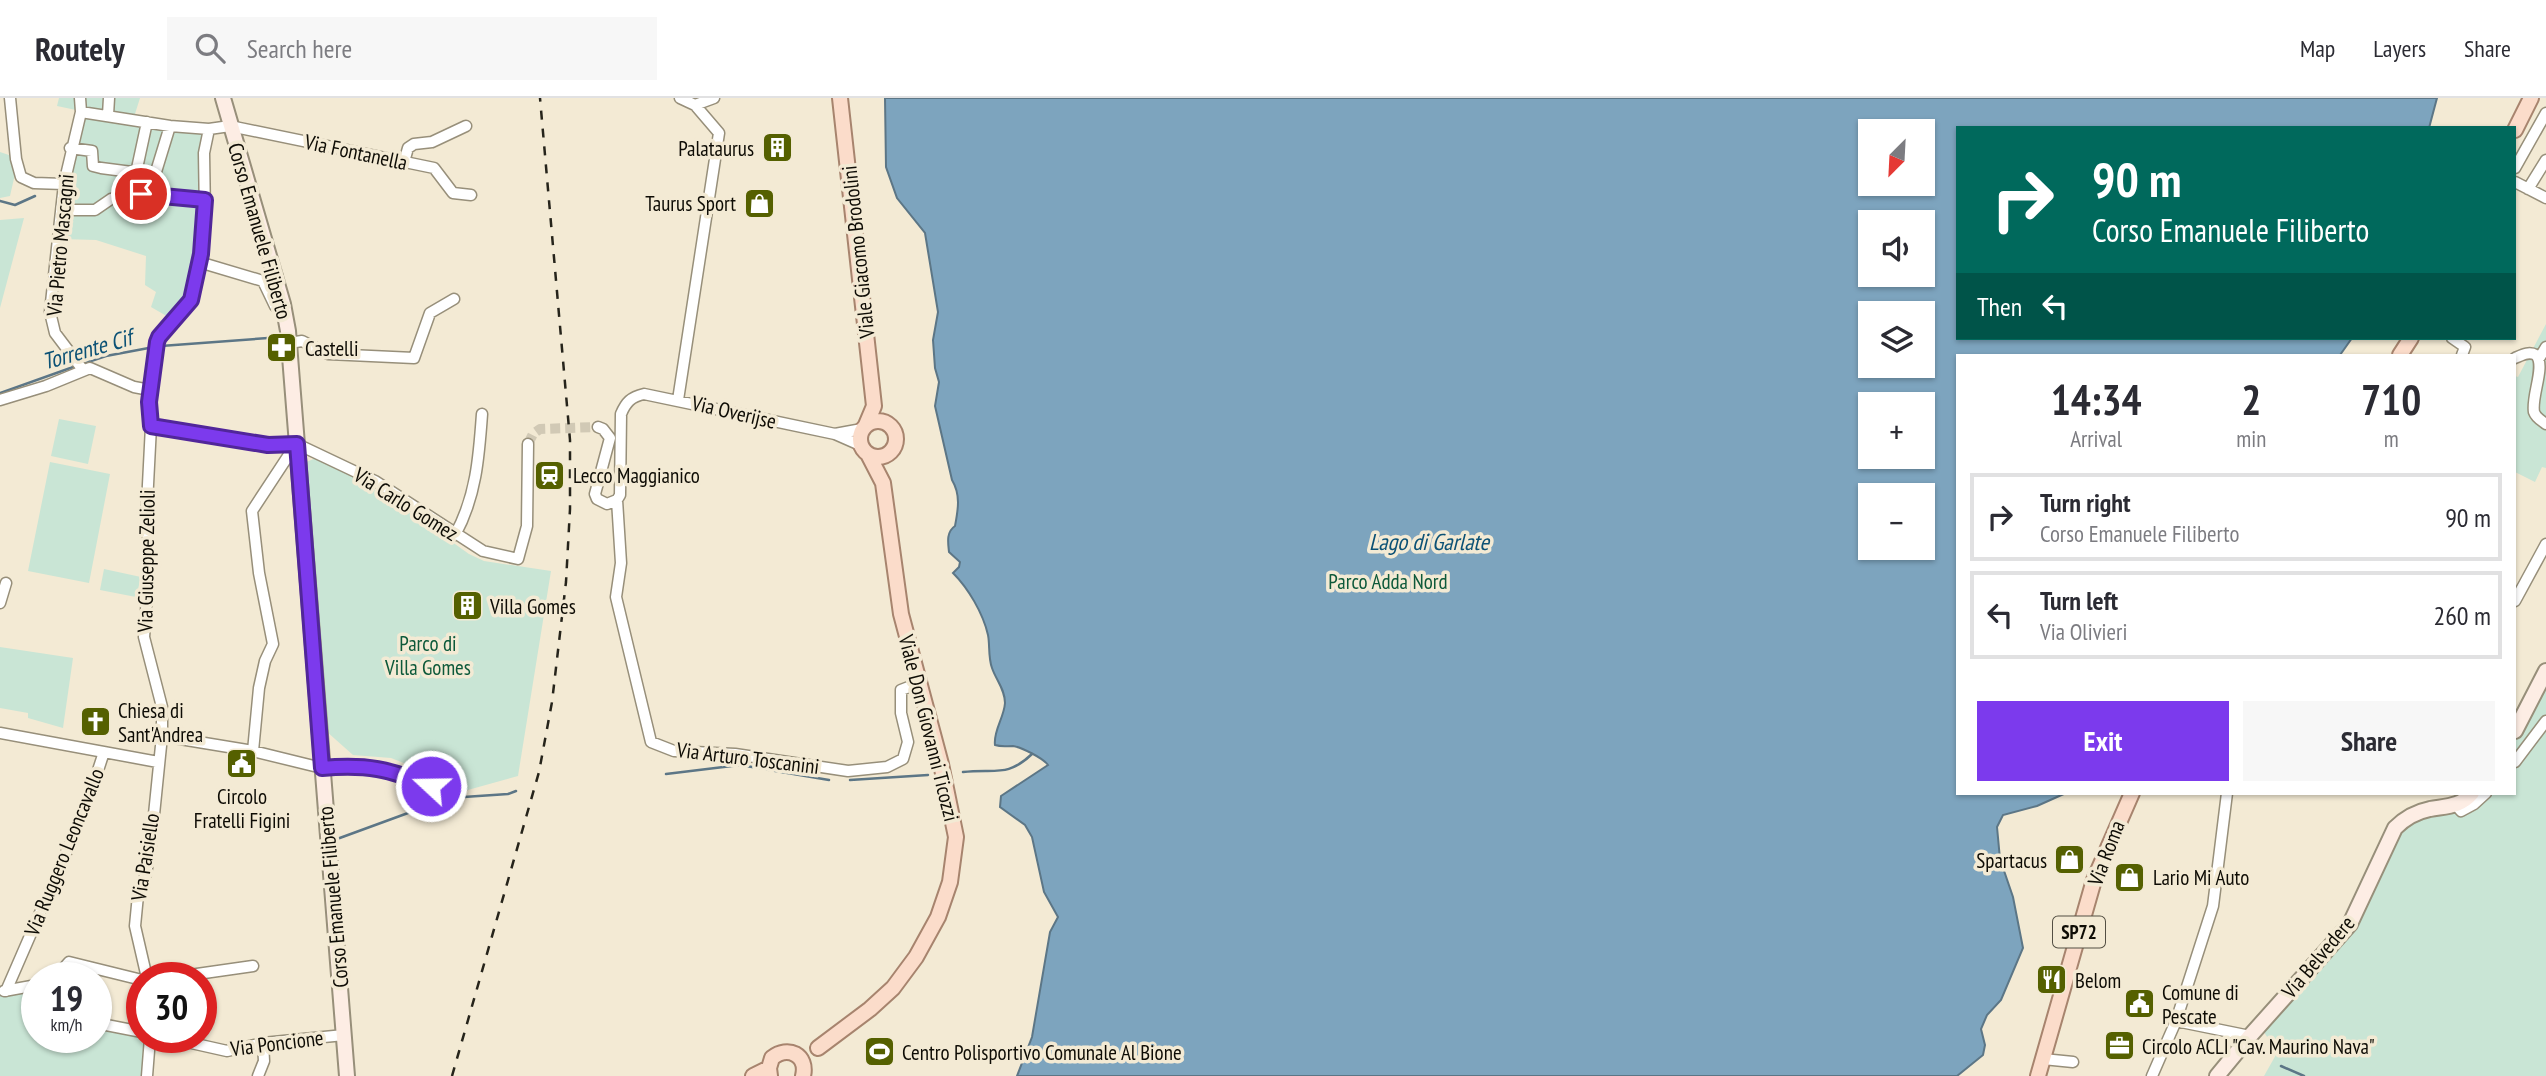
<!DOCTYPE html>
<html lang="en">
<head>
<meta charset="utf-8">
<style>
  body { margin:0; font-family:"PT Sans Narrow",sans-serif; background:#f7f7f7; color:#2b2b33; height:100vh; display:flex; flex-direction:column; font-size:26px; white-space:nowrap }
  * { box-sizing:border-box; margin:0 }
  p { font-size:23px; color:#7c7c81 }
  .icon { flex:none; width:38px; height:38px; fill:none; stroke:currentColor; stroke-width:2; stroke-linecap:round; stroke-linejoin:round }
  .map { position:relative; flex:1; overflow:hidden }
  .side { position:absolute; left:1956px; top:256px; width:560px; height:441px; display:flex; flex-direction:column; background:#fff; border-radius:0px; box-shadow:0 2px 5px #0004 }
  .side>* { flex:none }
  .hud { position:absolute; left:1956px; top:28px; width:560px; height:214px; border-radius:0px; box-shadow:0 2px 5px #0004; background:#00695c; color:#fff; overflow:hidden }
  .needle { width:46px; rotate:204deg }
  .controls { position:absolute; left:1858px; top:21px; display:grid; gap:14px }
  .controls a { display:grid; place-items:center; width:77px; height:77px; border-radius:0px; background:#fff; box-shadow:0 2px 5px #0004; font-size:35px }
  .speed { position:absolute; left:21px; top:864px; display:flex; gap:14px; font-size:35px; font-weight:700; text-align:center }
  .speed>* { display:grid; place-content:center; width:91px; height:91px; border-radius:50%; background:#fff; box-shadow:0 2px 5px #0004; line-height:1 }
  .speed small { font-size:18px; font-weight:400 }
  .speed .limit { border:10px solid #d22; background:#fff; color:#111 }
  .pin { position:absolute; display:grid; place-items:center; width:60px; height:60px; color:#fff; margin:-30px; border:4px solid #fff; border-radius:50%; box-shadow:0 2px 7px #0007 }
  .me { position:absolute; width:77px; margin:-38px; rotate:291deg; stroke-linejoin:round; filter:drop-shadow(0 0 5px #0008) }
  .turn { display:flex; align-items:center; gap:24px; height:147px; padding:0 21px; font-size:32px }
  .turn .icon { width:91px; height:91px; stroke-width:2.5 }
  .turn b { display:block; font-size:49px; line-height:60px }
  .then { display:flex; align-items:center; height:66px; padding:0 21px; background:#0003; gap:14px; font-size:26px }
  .eta { display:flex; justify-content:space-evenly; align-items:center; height:119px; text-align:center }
  .eta b { font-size:42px; font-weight:700; line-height:49px }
  .action { display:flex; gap:14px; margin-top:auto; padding:14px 21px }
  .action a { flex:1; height:80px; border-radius:0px; background:#7c3aed; color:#fff; font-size:28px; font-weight:700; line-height:80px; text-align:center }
  .action a+a { background:#f7f7f7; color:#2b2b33 }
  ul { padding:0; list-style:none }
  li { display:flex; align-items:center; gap:21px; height:88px; margin:0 14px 10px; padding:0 7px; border:4px solid #e1e1e2; border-radius:0px }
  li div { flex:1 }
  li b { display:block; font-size:26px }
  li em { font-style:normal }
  header { display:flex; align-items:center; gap:42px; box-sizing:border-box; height:98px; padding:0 35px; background:#fff; border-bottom:2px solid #e1e1e2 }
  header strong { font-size:33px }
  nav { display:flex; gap:38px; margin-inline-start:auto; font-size:24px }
  .search { width:490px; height:63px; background:#f7f7f7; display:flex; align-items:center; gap:18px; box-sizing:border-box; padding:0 24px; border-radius:0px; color:#7c7c81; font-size:26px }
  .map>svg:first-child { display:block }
</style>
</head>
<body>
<header>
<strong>Routely</strong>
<div class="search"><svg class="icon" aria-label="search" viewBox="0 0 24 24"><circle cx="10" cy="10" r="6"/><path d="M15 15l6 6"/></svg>Search here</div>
<nav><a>Map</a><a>Layers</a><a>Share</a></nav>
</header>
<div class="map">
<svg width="2546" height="978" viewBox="0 0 2546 978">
  <rect width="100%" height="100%" fill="#f3ead4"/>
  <path fill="#c9e5d5" d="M59 0H140L134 19 207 30 198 182 170 220 151 209 156 194 145 187 146 158 96 142 61 141 64 64 76 12 57 8Z
    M0 54 12 58 15 76 10 98 0 100Z
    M24 120 0 210V122Z
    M2546 226V370L2542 369 2535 384 2515 374V278L2518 279Z
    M59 321 96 328 88 366 51 358Z
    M316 360 375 389 469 456 484 463 551 473 518 678 457 695 435 688 439 679 391 660 353 657 326 633 304 365Z
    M50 364 110 376 89 485 28 473Z
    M104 471 141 479 136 499 100 492Z
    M0 549 73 560 63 630 28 620V615L0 610Z
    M2546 571V978H2264L2277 955 2264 934 2285 904 2319 867 2402 719 2467 695H2515V628Z
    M37 890V940H96V925L142 939 144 940 142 978H0V895Z"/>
  <path fill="#7da4be" stroke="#5c7686" stroke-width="2" fill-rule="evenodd" d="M885 0H2437L2429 30H1958V240H2352L2340 257H1958V695H2066L2037 708 2003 717 1997 729 2000 761 2013 799 2023 850 2001 902 1987 917 1981 931 1985 947 1983 957 1957 978H1017L1032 939 1050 834 1058 819 1044 794 1032 739 1025 727 1000 709 1001 698 1048 667C1043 660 1021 649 1013 648 1006 648 1001 649 995 647 993 633 1004 620 1005 605 1005 591 996 582 992 570 988 559 990 547 988 537 983 515 968 490 953 475L959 469 960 464 949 454C948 445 946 434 955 428 958 412 961 397 952 382L935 308 939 284 935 270 933 242 938 214 925 135 897 100 886 69ZM1871 33H1923V86H1871ZM1871 124H1923V177H1871ZM1871 215H1923V268H1871ZM1871 306H1923V359H1871ZM1871 397H1923V450H1871Z"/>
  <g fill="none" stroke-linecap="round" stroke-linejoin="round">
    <path stroke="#5c7686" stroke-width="2.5" d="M0 103 15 107 35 98
      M161 248 268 240
      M82 266 106 258 154 249
      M0 295 76 268
      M963 674C995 670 1007 680 1032 656
      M666 676 740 667 829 682
      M850 682 928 677
      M337 741 449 700 508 696 516 693
      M2281 968 2304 978"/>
    <path stroke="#d1c9b5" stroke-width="10" stroke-dasharray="10 5" stroke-linecap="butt" d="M528 346 533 336 540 331 598 329"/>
    <defs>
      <path id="street" d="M10 0 16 61 21 79 34 85 64 86
        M80 0 81 14 64 86 50 214 55 235 83 272
        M695 7 714 0
        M81 14 170 28 209 31
        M108 17 109 0
        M70 50 92 53 93 68 101 70 155 77 170 28
        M404 64 408 50 414 46 432 44 466 28
        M2515 70 2546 15
        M136 75 147 24
        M2515 84 2546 100
        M2528 91 2546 62
        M62 112H95L111 101 125 97 141 96 205 102
        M199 164 263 183 275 208 284 217
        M2452 240 2465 249 2462 257
        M289 245 302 243 328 256 414 260 430 215 454 201
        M2540 259 2546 249
        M2515 260C2522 257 2529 253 2536 257 2546 268 2531 298 2534 314 2536 320 2542 323 2546 326
        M0 302 46 288 90 270 134 289 150 292
        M678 302 719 35 695 7 680 0
        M151 328 268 347 297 346 375 383 483 453 518 461 527 428 528 346
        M598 329 603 331 610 340 595 396 597 401 607 406 617 402 620 397 621 316C626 304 631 299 644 296L835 336 860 347
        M835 336 862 331
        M617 402 621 465 616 499 651 644 674 653 735 656 848 673 887 669 903 661 908 644 901 615V592L919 585
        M455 437C476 399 479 359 482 316
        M2515 503 2546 446
        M0 505 6 485
        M0 635 158 664
        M162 638 253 653 322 670 357 667 374 670 404 677 431 688
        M253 653 259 590 265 563 273 546 259 475 252 413 296 346
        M2515 664 2546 623
        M2456 707 2461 713 2474 706 2486 695
        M55 880 69 864 142 882
        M147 880 135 828 138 797 146 776 151 746 162 638V609L144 539 149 474 147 406 151 328 149 304 159 239 191 203 201 155 205 118 204 55 209 31 230 28 434 70 453 95 471 97
        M169 880 253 868
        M4 893 37 887
        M6 893 86 709 104 654
        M2176 923 2250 938
        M96 925 142 934
        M169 940 227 953 263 945 344 937
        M2043 961 2073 964
        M147 978 150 940
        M258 978 264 963 263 945
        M2152 978 2176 923 2213 808 2227 695"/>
      <path id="secondary" d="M223 0 283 206 288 233 347 978
        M2515 633 2546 573
        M2217 978 2250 938 2350 826 2395 730C2405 720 2415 714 2430 711 2447 708 2460 709 2472 695"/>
      <path id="primary" d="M840 0 874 308 866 327
        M2515 32 2531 0
        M2400 257 2411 240
        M860 341a18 18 0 1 1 36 0a18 18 0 1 1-36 0Z
        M818 950 870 911 893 890 916 859 938 819 950 784 956 739 941 666 901 516 883 385 868 356
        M753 978 769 970
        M770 978 769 970 772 960C788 947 808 957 803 978
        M2038 978 2094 782 2132 695"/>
    </defs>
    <use href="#street" stroke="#978f7a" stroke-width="13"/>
    <use href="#secondary" stroke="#978f7a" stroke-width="18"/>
    <use href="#primary" stroke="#a7846e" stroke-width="18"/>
    <use href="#street" stroke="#fff" stroke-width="10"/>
    <use href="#secondary" stroke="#fdede4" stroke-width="14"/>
    <use href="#primary" stroke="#fbdcca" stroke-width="14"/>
    <path stroke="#26241b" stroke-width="2.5" stroke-dasharray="9 9" stroke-linecap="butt" d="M452 978 539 674 552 604 566 484 570 411V342L540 0"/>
  </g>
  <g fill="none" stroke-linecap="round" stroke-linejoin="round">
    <defs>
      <path id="route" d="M141 96 205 102 201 156 191 202 159 239 157 244 149 304 151 328 268 347 297 346 322 670C367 666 389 671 431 688"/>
    </defs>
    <use href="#route" stroke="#51269a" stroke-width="18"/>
    <use href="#route" stroke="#7c3aed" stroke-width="12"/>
  </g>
  <defs>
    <symbol id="building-square" viewBox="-11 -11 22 22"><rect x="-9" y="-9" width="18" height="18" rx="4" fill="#556000" stroke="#f3ead4"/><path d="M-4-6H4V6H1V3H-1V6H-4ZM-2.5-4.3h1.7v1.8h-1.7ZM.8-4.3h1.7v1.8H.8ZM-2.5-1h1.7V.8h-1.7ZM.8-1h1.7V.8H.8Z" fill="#fff"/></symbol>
    <symbol id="shop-square" viewBox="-11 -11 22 22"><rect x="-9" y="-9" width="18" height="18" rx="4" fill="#556000" stroke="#f3ead4"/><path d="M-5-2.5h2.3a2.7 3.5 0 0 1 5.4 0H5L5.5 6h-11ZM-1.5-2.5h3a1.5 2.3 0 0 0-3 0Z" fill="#fff"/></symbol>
    <symbol id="pharmacy-square" viewBox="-11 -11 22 22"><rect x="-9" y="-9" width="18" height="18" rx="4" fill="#556000" stroke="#f3ead4"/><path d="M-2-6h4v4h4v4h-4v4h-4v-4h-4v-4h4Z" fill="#fff"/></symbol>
    <symbol id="station-square" viewBox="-11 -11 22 22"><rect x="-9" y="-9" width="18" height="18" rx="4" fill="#556000" stroke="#f3ead4"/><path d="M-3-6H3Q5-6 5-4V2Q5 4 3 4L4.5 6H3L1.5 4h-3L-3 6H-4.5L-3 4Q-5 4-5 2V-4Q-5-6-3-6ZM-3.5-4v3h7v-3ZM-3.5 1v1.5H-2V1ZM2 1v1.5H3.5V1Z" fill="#fff"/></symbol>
    <symbol id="church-square" viewBox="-11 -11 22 22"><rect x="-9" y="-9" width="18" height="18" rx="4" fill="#556000" stroke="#f3ead4"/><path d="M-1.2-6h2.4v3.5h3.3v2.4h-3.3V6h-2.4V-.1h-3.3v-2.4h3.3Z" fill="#fff"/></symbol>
    <symbol id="civic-square" viewBox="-11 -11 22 22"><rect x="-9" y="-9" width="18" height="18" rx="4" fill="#556000" stroke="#f3ead4"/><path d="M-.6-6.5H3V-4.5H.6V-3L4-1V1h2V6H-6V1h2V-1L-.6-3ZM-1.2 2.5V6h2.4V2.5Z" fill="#fff"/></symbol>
    <symbol id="restaurant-square" viewBox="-11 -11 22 22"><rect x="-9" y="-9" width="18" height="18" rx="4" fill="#556000" stroke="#f3ead4"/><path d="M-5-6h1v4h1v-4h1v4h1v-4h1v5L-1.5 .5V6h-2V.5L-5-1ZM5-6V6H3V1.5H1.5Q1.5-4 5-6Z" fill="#fff"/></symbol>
    <symbol id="office-square" viewBox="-11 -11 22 22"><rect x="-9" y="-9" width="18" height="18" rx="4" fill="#556000" stroke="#f3ead4"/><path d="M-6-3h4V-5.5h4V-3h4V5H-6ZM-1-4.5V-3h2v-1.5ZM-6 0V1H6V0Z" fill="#fff"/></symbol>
    <symbol id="stadium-square" viewBox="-11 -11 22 22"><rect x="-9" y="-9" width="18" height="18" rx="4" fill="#556000" stroke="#f3ead4"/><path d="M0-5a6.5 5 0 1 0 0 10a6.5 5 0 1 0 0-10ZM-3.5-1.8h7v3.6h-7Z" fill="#fff"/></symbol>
  </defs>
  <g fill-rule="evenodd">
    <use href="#building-square" x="760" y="32" width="35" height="35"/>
    <use href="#shop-square" x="742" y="88" width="35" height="35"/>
    <use href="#pharmacy-square" x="264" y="232" width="35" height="35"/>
    <use href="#station-square" x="532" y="360" width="35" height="35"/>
    <use href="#building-square" x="450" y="490" width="35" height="35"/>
    <use href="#church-square" x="78" y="606" width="35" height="35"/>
    <use href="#civic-square" x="224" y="648" width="35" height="35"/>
    <use href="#shop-square" x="2052" y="744" width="35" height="35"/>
    <use href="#shop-square" x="2112" y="762" width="35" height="35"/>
    <use href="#restaurant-square" x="2034" y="864" width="35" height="35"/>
    <use href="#civic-square" x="2122" y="888" width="35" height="35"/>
    <use href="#office-square" x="2102" y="930" width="35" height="35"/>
    <use href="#stadium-square" x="862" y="936" width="35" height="35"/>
  </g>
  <g text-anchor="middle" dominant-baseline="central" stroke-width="7" stroke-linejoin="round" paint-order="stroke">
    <rect fill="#f3ead4" stroke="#534f43" stroke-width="2" x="2053" y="818.5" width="52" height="31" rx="5"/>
    <g font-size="19" font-weight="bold" fill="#0e0c05">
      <text x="2079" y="834">SP72</text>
    </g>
    <g font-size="21" fill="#0e0c05" stroke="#f3ead4" text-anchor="start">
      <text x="754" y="50" text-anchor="end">Palataurus</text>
      <text x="736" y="105" text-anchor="end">Taurus Sport</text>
      <text x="305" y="250">Castelli</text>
      <text x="573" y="377">Lecco Maggianico</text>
      <text x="490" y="508">Villa Gomes</text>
      <text x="118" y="612">Chiesa di<tspan x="118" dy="24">Sant'Andrea</tspan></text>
      <text x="242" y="698" text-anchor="middle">Circolo<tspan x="242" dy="24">Fratelli Figini</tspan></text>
      <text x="2047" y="762" text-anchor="end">Spartacus</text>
      <text x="2153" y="779">Lario Mi Auto</text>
      <text x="2075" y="882">Belom</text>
      <text x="2162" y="894">Comune di<tspan x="2162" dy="24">Pescate</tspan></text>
      <text x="2142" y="948">Circolo ACLI "Cav. Maurino Nava"</text>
      <text x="902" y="954">Centro Polisportivo Comunale Al Bione</text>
    </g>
    <g font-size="21" fill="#0e0c05" stroke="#f3ead4">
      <text transform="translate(356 54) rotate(12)">Via Fontanella</text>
      <text transform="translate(260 133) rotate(74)">Corso Emanuele Filiberto</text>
      <text transform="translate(60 147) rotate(-85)">Via Pietro Mascagni</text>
      <text transform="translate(858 154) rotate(-96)">Viale Giacomo Brodolini</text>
      <text transform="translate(734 314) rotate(13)">Via Overijse</text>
      <text transform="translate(406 406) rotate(32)">Via Carlo Gomez</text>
      <text transform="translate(146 463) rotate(-89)">Via Giuseppe Zelioli</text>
      <text transform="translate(929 630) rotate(76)">Viale Don Giovanni Ticozzi</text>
      <text transform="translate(748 660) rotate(7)">Via Arturo Toscanini</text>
      <text transform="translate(64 754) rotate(-68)">Via Ruggero Leoncavallo</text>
      <text transform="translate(2106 755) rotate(-69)">Via Roma</text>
      <text transform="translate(145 759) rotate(-81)">Via Paisiello</text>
      <text transform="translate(333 799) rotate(-95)">Corso Emanuele Filiberto</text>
      <text transform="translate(2318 859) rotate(-50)">Via Belvedere</text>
      <text transform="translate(277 945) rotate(-7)">Via Poncione</text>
    </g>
    <g font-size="21" fill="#0d593a" stroke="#f3ead4">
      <text x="1388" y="483">Parco Adda Nord</text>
      <text x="428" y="545">Parco di<tspan x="428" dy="24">Villa Gomes</tspan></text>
    </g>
    <g font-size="23" font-style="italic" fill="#0b5175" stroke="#f3ead4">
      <text transform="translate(87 251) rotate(-16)">Torrente Cif</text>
      <text x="1429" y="443">Lago di Garlate</text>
    </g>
  </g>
</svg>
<div class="controls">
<a><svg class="needle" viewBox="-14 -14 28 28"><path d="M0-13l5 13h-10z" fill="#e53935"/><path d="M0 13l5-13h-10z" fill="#7c7c81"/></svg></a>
<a><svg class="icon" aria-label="sound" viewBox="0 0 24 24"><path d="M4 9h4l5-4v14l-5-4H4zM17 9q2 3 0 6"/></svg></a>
<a><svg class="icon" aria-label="layers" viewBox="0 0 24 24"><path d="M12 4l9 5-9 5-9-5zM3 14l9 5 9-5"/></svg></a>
<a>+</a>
<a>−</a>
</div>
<div class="speed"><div>19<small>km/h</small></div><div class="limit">30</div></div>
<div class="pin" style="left:141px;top:96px;background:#d93025"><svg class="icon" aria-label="arrive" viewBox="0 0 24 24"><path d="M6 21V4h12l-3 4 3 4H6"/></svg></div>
<svg class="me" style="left:431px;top:688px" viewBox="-20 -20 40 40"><circle r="17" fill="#7c3aed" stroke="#fff" stroke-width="3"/><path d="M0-11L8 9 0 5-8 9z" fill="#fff"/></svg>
<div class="hud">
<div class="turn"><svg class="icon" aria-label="right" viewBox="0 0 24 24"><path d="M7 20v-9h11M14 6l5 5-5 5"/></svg><div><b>90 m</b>Corso Emanuele Filiberto</div></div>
<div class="then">Then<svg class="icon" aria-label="left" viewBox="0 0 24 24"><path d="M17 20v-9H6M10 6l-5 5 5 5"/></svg></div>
</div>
<section class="side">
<div class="eta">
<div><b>14:34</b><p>Arrival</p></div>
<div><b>2</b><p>min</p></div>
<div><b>710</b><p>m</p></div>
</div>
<ul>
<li><svg class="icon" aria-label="right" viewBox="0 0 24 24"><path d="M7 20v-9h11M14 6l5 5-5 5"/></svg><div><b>Turn right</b><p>Corso Emanuele Filiberto</p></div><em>90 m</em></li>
<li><svg class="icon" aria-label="left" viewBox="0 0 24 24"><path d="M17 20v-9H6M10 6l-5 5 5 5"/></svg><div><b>Turn left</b><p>Via Olivieri</p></div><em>260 m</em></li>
</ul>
<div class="action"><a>Exit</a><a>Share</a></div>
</section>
</div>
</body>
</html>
